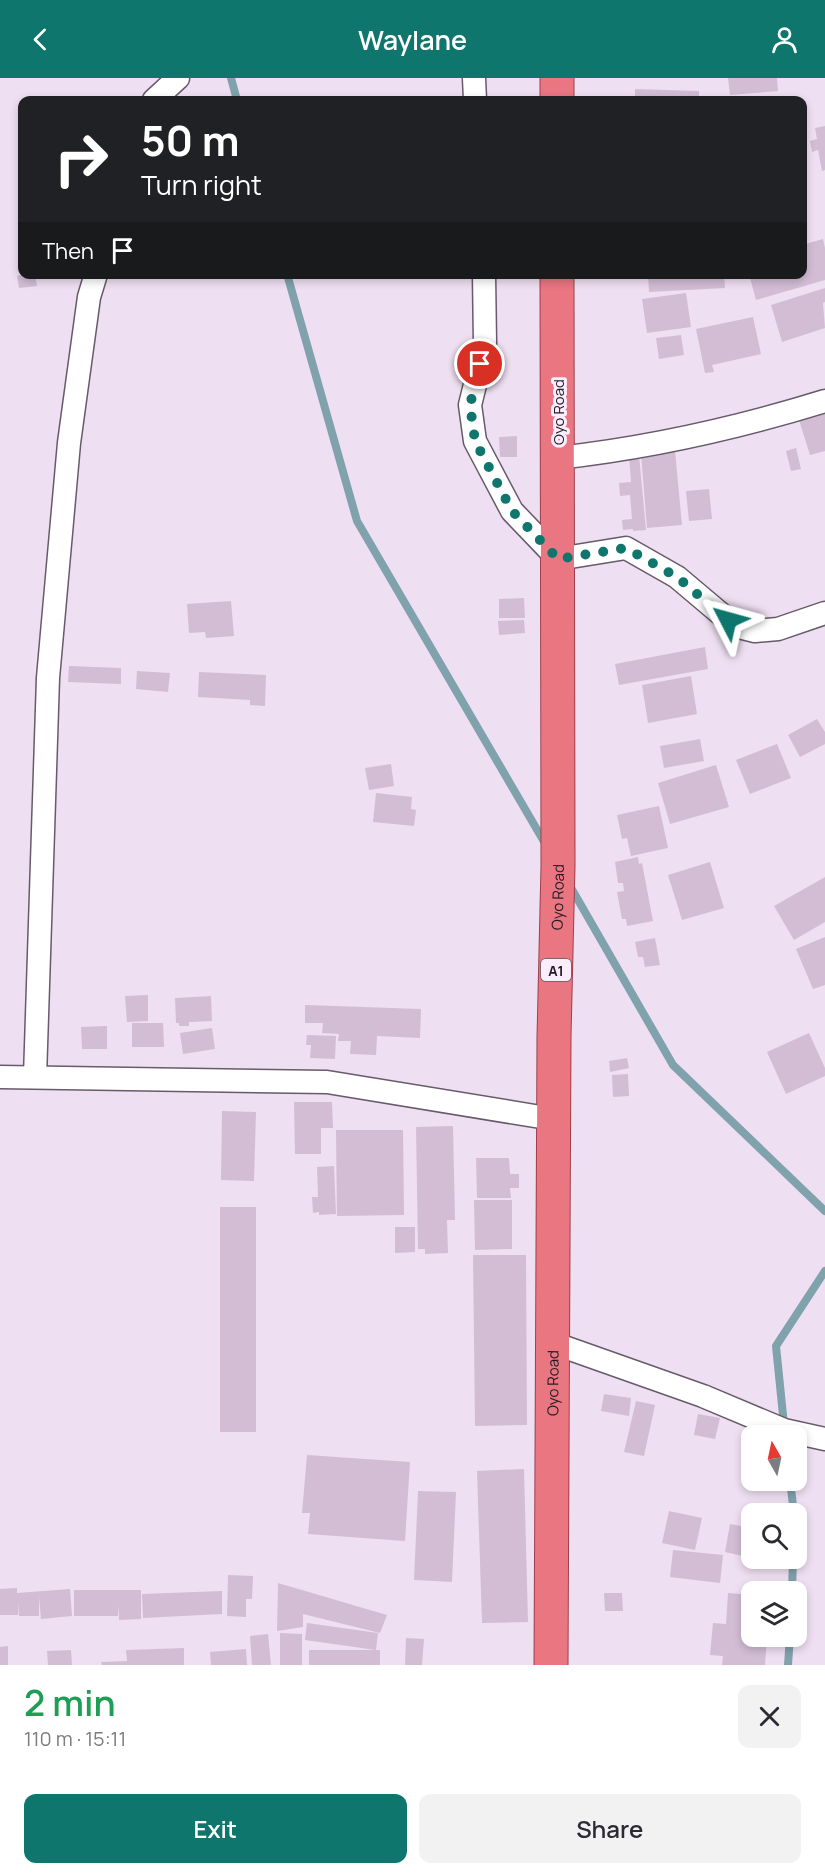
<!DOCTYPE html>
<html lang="en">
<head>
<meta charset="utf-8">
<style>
  body { margin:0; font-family:Manrope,sans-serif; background:#f2f2f3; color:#2b2b33; height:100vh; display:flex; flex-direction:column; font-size:22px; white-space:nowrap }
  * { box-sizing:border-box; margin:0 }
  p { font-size:20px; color:#7c7c81 }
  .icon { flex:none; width:33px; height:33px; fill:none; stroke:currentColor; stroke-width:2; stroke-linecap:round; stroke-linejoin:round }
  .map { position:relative; height:1587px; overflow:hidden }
  .details { display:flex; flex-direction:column; background:#fff; flex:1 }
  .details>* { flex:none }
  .guide { position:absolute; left:18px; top:18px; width:789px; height:183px; border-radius:12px; box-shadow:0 3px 9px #0003; background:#202124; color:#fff; overflow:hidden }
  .needle { width:39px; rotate:351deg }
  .controls { position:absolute; left:741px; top:1347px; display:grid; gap:12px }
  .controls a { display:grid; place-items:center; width:66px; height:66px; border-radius:12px; background:#fff; box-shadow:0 3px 9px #0003; font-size:30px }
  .pin { position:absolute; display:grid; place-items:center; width:51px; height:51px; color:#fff; margin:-26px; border:3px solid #fff; border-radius:50%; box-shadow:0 2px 6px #0007 }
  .me { position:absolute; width:66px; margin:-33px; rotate:309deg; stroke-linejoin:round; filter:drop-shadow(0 0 4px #0008) }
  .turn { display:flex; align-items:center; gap:21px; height:126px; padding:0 24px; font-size:27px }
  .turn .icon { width:78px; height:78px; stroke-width:2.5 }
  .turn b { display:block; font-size:42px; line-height:51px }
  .then { display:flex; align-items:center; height:57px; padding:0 24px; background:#0003; gap:12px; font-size:22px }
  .round { display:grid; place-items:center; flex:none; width:63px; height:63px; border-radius:12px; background:#f2f2f3 }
  .overview { display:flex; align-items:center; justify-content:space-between; height:102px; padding:0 24px }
  h1 { font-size:36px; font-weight:600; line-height:45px; color:#1e9e55 }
  .cta { display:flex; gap:12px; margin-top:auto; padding:12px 24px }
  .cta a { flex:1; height:69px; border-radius:12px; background:#0f766e; color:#fff; font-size:24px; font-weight:600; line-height:69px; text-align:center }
  .cta a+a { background:#f2f2f3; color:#2b2b33 }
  header { display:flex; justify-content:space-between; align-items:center; height:78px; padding:0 24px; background:#0f766e; color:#fff; font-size:27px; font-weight:600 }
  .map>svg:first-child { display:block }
</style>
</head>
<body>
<header><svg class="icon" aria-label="back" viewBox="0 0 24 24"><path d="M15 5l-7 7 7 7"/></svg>Waylane<svg class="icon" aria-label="person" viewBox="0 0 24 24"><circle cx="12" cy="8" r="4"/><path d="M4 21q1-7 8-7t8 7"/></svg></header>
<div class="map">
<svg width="825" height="1587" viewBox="0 0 825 1587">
  <rect width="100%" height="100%" fill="#efdff2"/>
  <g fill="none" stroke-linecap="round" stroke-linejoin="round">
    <path stroke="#80a2ad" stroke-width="8" d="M231 0 237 22
      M287 196 357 443 546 767
      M570 808 673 987 825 1133
      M784 1347 776 1268 825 1193
      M790 1402 794 1436
      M792 1514 793 1480
      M788 1587 790 1558"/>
  </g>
  <path fill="#d2bdd5" d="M728 0H777L778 13 730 17Z
    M635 11 699 13V22H635Z
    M825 48V92L822 93 818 72 812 74 810 63 817 61 815 50Z
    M823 161 825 170V202L756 222 749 196H802V167Z
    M23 196H35L37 208 19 210 17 198Z
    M648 196H724L725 210 649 214Z
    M825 210V224L823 225 825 250 782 264 771 227Z
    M686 215 691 249 647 255 642 221Z
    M753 239 761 276 712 287 714 294 705 295 696 251Z
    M681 257 684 277 659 281 656 260Z
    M825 334V373L810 377 799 342Z
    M517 358V379H500L499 359Z
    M796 370 801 391 791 393 786 373Z
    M675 373 682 447 647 450 641 376Z
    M629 377H639L646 452 633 453V451L623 452 622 442 632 441 630 417 620 418 619 405 631 404Z
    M709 411 712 441 689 443 686 413Z
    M524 520 525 540H499V521Z
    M231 523 234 558 206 560 205 554 189 555 187 526Z
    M524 542 525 555 499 557 498 543Z
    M705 569 708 591 619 607 615 586Z
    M69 588 121 590V606L68 604Z
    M137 593 170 595 168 614 136 611Z
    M199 594 266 597 265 628 250 627V622L198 619Z
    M691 598 697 636 648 645 642 607Z
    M817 641 825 654V666L800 679 788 657Z
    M700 661 704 683 664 690 660 668Z
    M777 666 791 700 750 716 736 682Z
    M391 686 394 708 369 712 365 690Z
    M716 687 729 729 670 746 658 705Z
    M376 715 412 719 411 731 416 732 414 748 373 744Z
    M659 728 668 770 631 778 627 760 622 761 617 737Z
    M638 779 639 786 642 785 653 843 627 848 626 841H622L617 814 624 813 623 805H618L615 784Z
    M710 784 724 830 682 842 668 797Z
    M825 799V844L794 862 774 828Z
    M825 859V907L813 911 796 871Z
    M655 860 660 887 645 889 643 879H638L635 864Z
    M148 917V943L127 944 125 918Z
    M211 918 212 943 189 944V948H179V945H176L175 920Z
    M305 927 421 931 420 960 377 958 376 977 350 976 351 963H338L339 956 322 955 323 945H305Z
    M132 945H163L164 969H132Z
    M107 948V971H82L81 949Z
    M212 950 215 971 183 976 180 955Z
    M809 955 825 990V998L786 1016 767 974Z
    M307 957 336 958 335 981 310 980 311 967H306Z
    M627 980 629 990 610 994 609 983Z
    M628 996 629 1018 613 1019 612 997Z
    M294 1024H332L333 1050H321V1076H295Z
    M222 1033 256 1034 254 1103 221 1102Z
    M453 1048 455 1142H447L448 1175 425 1176V1171H418L416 1049Z
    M336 1052H403L404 1137 337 1138Z
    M476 1080H509L510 1096H519V1110H510L511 1120H477Z
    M334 1088 336 1136 319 1137V1134L313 1135 312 1119H318L317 1089Z
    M474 1122H512V1171L475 1172Z
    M220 1129H256V1354H220Z
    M395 1149H415V1174L395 1175Z
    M473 1177H526L527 1347 475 1348Z
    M604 1316 631 1320 629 1338 601 1333Z
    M636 1323 655 1327 644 1378 624 1374Z
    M698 1336 720 1340 715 1361 694 1357Z
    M307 1377 410 1384 405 1463 308 1456 310 1435H302Z
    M524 1391 528 1544 482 1545 477 1393Z
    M418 1413 456 1414 452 1504 414 1502Z
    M669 1433 702 1440 695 1472 662 1465Z
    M730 1446 752 1450 747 1479 725 1474Z
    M673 1472 723 1477 720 1505 670 1499Z
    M228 1497 253 1498 252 1521H246V1539L227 1538Z
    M278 1505 387 1537 380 1555 303 1536V1549L277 1553Z
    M17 1510V1515L70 1511 72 1538 41 1541 39 1519V1538H19L18 1524V1537H0V1511Z
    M74 1512H141V1541L119 1542V1528L118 1538H74Z
    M222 1513V1536L143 1540 142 1516Z
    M604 1515H622L623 1533H605Z
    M728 1515 752 1517V1558H767L765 1587H722L723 1578 710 1577 713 1545 726 1546Z
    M307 1545 378 1555 376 1572 305 1562Z
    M280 1555 302 1556V1587H280Z
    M268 1556 271 1587H252L250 1558Z
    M406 1560 424 1561 422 1587H405Z
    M8 1568V1587H0V1569Z
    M184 1570V1587H102L101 1584 127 1583 126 1572Z
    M246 1571 247 1587H211L210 1574Z
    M71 1572 72 1587H48L47 1573Z
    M309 1572H380V1587H309Z"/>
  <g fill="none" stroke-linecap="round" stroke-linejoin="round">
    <defs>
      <path id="minor" d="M474 0 475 22
        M154 22 178 0
        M484 196 485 266 470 327 475 363 512 433 558 481 626 470 677 499 728 542 743 550 755 553 778 551 825 535
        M558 380C648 370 738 350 825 323
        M0 999 327 1004 553 1041
        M35 999 48 600 69 365 89 219 96 196
        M553 1265 703 1318 784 1352 825 1361"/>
      <g id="trunk">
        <path d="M557 0V22"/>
        <path id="s1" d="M551 1587 554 959 558 788 557 196"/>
      </g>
    </defs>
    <use href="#minor" stroke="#675a6a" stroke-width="25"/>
    <use href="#trunk" stroke="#9f3f4b" stroke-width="35"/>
    <use href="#minor" stroke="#fff" stroke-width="22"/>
    <use href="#trunk" stroke="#ea7682" stroke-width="33"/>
  </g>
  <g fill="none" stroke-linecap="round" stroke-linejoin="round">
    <path stroke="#0f766e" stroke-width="10" stroke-dasharray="0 18" d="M480 286 470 327 475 363 512 433 558 481 626 470 677 499 728 542"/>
  </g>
  <g text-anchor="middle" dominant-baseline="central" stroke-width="6" stroke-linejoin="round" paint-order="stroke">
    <rect fill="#faeefd" stroke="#615a63" stroke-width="1.5" x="541" y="881" width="30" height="22" rx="4.5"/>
    <g font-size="14" font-weight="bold" fill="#201a21">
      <text x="556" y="892">A1</text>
    </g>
    <g font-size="15" fill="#201a21" stroke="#faeefd">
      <text transform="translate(558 334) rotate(-90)">Oyo Road</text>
      <text stroke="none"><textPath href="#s1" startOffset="768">Oyo Road</textPath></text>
      <text stroke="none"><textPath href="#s1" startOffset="282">Oyo Road</textPath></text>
    </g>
  </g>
</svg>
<div class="controls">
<a><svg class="needle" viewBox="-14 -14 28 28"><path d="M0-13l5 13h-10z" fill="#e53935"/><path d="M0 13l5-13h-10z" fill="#7c7c81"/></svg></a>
<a><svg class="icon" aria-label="search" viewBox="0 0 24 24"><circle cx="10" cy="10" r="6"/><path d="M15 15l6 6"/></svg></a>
<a><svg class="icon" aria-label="layers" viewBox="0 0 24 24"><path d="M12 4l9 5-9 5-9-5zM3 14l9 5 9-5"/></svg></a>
</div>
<div class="pin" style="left:480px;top:286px;background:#d93025"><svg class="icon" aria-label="arrive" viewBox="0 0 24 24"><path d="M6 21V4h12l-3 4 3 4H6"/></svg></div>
<svg class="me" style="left:728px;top:542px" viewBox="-20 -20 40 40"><path d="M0-17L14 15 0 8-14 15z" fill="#0f766e" stroke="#fff" stroke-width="4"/></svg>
<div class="guide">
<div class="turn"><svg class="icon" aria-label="right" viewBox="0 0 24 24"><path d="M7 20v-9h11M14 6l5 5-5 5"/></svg><div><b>50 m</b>Turn right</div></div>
<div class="then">Then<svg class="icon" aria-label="arrive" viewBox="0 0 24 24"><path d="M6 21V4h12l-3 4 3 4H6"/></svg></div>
</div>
</div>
<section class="details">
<div class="overview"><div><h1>2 min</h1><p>110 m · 15:11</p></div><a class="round"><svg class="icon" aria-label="close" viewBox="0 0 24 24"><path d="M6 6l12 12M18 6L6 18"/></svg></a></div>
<div class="cta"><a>Exit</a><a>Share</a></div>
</section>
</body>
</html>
